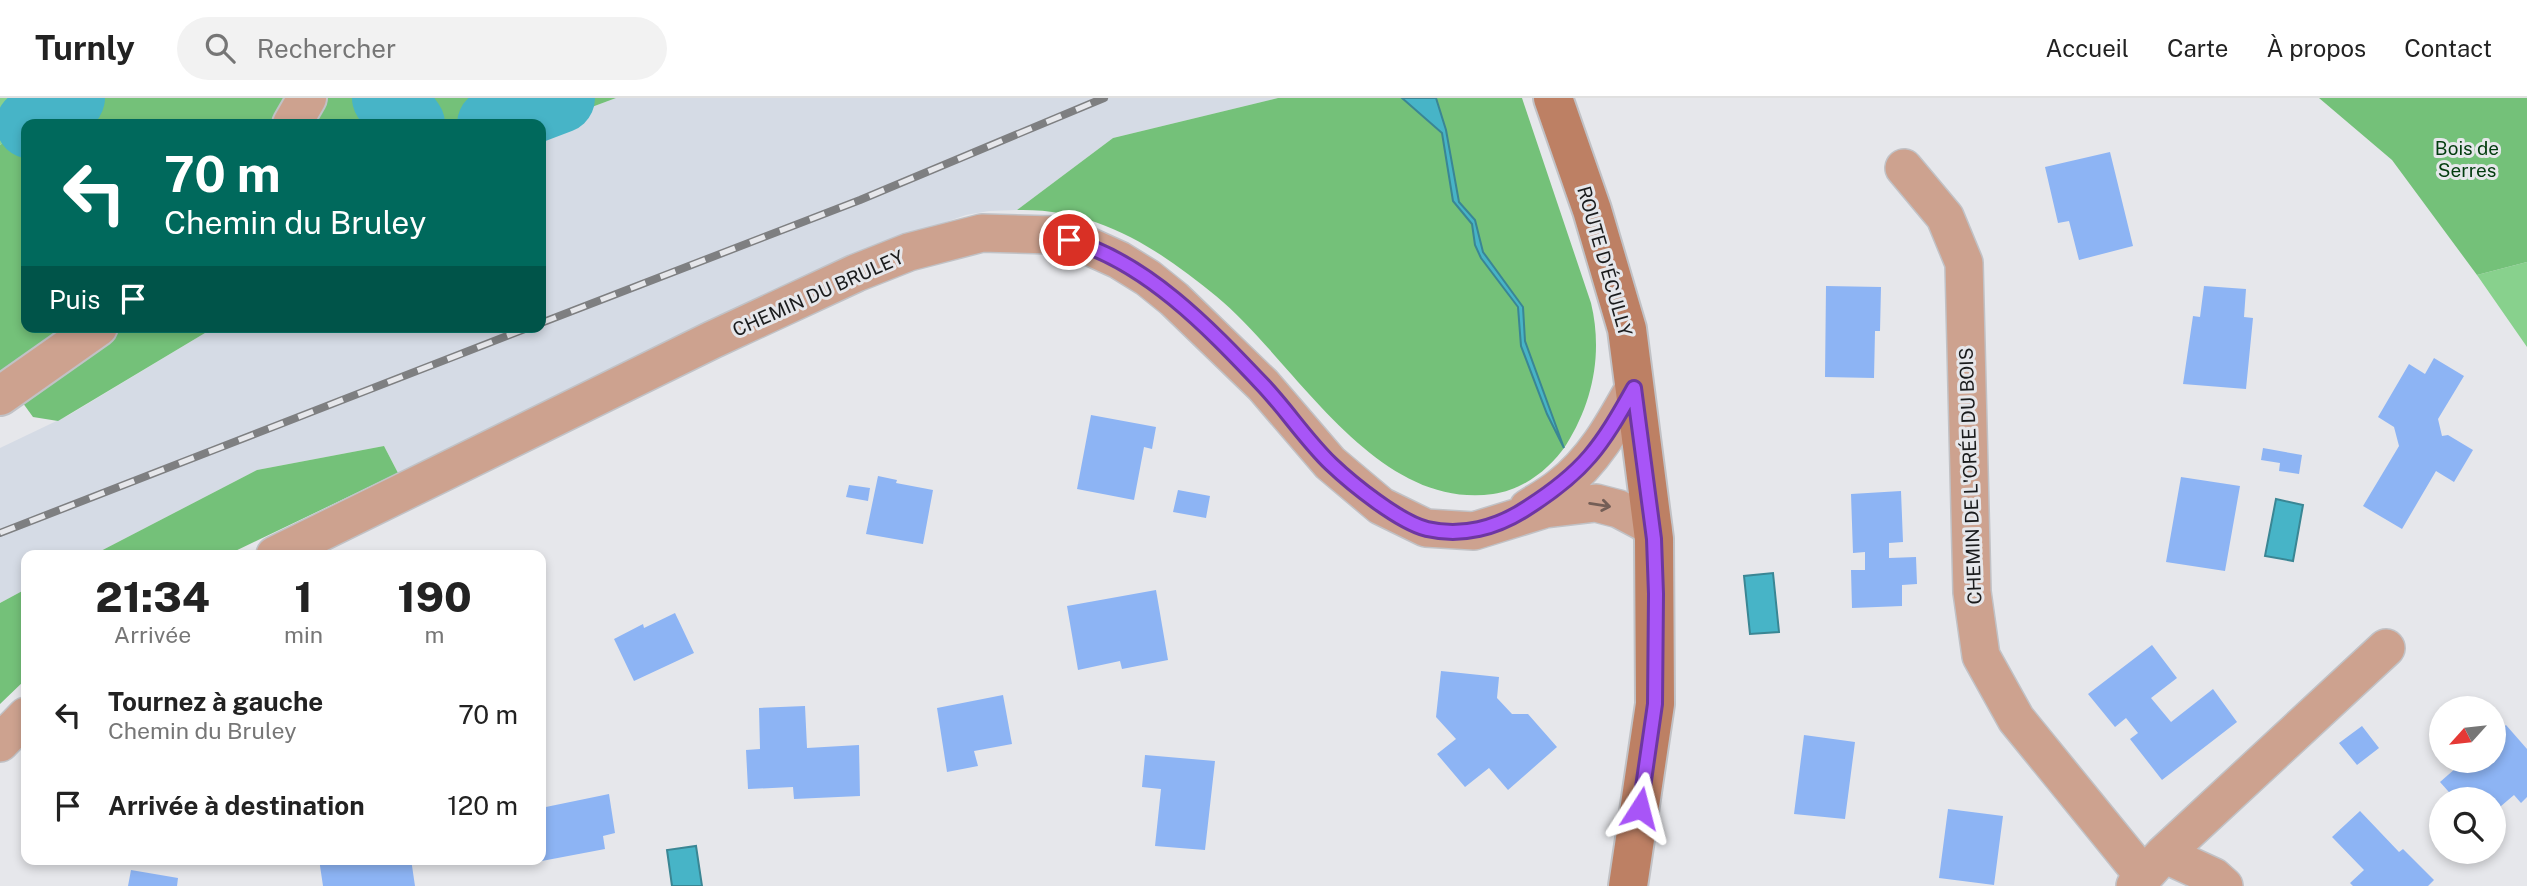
<!DOCTYPE html>
<html lang="fr">
<head>
<meta charset="utf-8">
<style>
  body { margin:0; font-family:"Public Sans",sans-serif; background:#f2f2f2; color:#222; height:100vh; display:flex; flex-direction:column; font-size:26px; white-space:nowrap }
  * { box-sizing:border-box; margin:0 }
  p { font-size:23px; color:#767676 }
  .icon { flex:none; width:38px; height:38px; fill:none; stroke:currentColor; stroke-width:2; stroke-linecap:round; stroke-linejoin:round }
  .map { position:relative; flex:1; overflow:hidden }
  .details { position:absolute; left:21px; top:452px; width:525px; height:315px; display:flex; flex-direction:column; background:#fff; border-radius:14px; box-shadow:0 4px 10px #0003 }
  .details>* { flex:none }
  .banner { position:absolute; left:21px; top:21px; width:525px; height:214px; border-radius:14px; box-shadow:0 4px 10px #0003; background:#00695c; color:#fff; overflow:hidden }
  .needle { width:46px; rotate:243deg }
  .controls { position:absolute; left:2429px; top:598px; display:grid; gap:14px }
  .controls a { display:grid; place-items:center; width:77px; height:77px; border-radius:50%; background:#fff; box-shadow:0 4px 10px #0003; font-size:35px }
  .pin { position:absolute; display:grid; place-items:center; width:60px; height:60px; color:#fff; margin:-30px; border:4px solid #fff; border-radius:50%; box-shadow:0 2px 7px #0007 }
  .me { position:absolute; width:77px; margin:-38px; rotate:9deg; stroke-linejoin:round; filter:drop-shadow(0 0 5px #0008) }
  .turn { display:flex; align-items:center; gap:24px; height:147px; padding:0 28px; font-size:32px }
  .turn .icon { width:91px; height:91px; stroke-width:2.5 }
  .turn b { display:block; font-size:49px; line-height:60px }
  .then { display:flex; align-items:center; height:66px; padding:0 28px; background:#0003; gap:14px; font-size:26px }
  .eta { display:flex; justify-content:space-evenly; align-items:center; height:119px; text-align:center }
  .eta b { font-size:42px; font-weight:800; line-height:49px }
  ul { padding:0; list-style:none }
  li { display:flex; align-items:center; gap:21px; height:91px; padding:0 28px }
  li div { flex:1 }
  li b { display:block; font-size:26px }
  li em { font-style:normal }
  header { display:flex; align-items:center; gap:42px; box-sizing:border-box; height:98px; padding:0 35px; background:#fff; border-bottom:2px solid #e0e0e0 }
  header strong { font-size:33px }
  nav { display:flex; gap:38px; margin-inline-start:auto; font-size:24px }
  .search { width:490px; height:63px; background:#f2f2f2; display:flex; align-items:center; gap:18px; box-sizing:border-box; padding:0 24px; border-radius:38px; color:#767676; font-size:26px }
  .map>svg:first-child { display:block }
</style>
</head>
<body>
<header>
<strong>Turnly</strong>
<div class="search"><svg class="icon" aria-label="search" viewBox="0 0 24 24"><circle cx="10" cy="10" r="6"/><path d="M15 15l6 6"/></svg>Rechercher</div>
<nav><a>Accueil</a><a>Carte</a><a>À propos</a><a>Contact</a></nav>
</header>
<div class="map">
<svg width="2527" height="788" viewBox="0 0 2527 788">
  <rect width="100%" height="100%" fill="#e6e7eb"/>
  <path fill="#d5dbe5" d="M616 0H1278L1113 40 1017 112 989 113 966 117 865 152 775 192 398 375 384 348 257 372 93 457H26V491L0 505V350L69 317 215 229H541V28Z"/>
  <path fill="#88d18d" d="M0 0H70L31 26H26V29L0 47Z
    M2527 164V249L2477 177Z"/>
  <path fill="#74c179" d="M70 0H616L541 28V26H31Z
    M1278 0H1522L1591 205C1603 255 1593 304 1566 347 1550 371 1523 392 1493 396 1373 412 1296 264 1216 198 1156 149 1097 110 1017 112L1113 40Z
    M2319 0H2527V164L2477 177 2392 62Z
    M26 29V229H215L58 323 33 319 12 290 0 298V47Z
    M384 348 398 375 227 457H93L257 372Z
    M26 491V581L0 606V505Z"/>
  <path fill="#47b4c7" stroke="#3a8694" stroke-width="2" d="M1402 0H1436L1446 32 1459 104 1475 122 1483 154 1523 209 1525 243 1564 350 1547 316 1521 248 1518 209 1481 160 1475 147 1472 126 1453 103 1442 35Z
    M2276 401 2303 407 2293 463 2265 458Z
    M1773 475 1779 534 1750 536 1744 478Z
    M696 748 702 788H672L667 752Z"/>
  <g fill="none" stroke-linecap="round" stroke-linejoin="round">
    <path stroke="#47b4c7" stroke-width="70" d="M387 0 395 5 410 26
      M31 26 70 0
      M492 26 560 0"/>
  </g>
  <path fill="#8db4f4" d="M2110 54 2133 148 2079 162 2069 123 2058 125 2045 69Z
    M1826 188 1881 189 1880 233H1875L1874 280 1825 279Z
    M2204 188 2246 191 2244 219 2253 220 2246 291 2183 286 2193 218 2200 219Z
    M2434 260 2464 278 2438 321 2442 338 2448 337 2473 352 2454 384 2436 373 2402 431 2363 408 2399 348 2394 329 2378 319 2409 266 2425 276Z
    M1091 317 1156 329 1152 351 1144 349 1134 402 1077 391Z
    M2263 350 2302 357 2299 376 2279 373 2280 365 2261 362Z
    M878 378 897 382 896 385 933 392 923 446 866 436Z
    M2181 379 2240 388 2225 473 2166 464Z
    M849 387 870 390 868 403 846 399Z
    M1178 392 1210 398 1206 420 1173 414Z
    M1901 393 1903 444 1889 445V460L1916 459 1917 486 1902 487V508L1852 510 1851 472H1865V454L1853 455 1851 396Z
    M1156 492 1168 562 1122 571 1120 563 1078 572 1067 508Z
    M675 515 694 555 634 583 614 541 643 526 644 530Z
    M2152 547 2177 580 2151 600 2171 624 2213 591 2237 624 2162 682 2130 641 2138 635 2126 620 2115 629 2088 596Z
    M1441 573 1499 579 1497 600 1512 616H1528L1557 649 1508 692 1489 670 1465 689 1437 656 1456 641 1436 619Z
    M1003 597 1012 646 974 653 978 668 947 674 937 610Z
    M805 608 807 650 859 647 860 698 794 701 793 689 748 691 746 652 760 651 759 610Z
    M2506 627 2527 651V699L2521 705 2514 697 2494 714V702H2456L2440 684 2464 663H2494V637Z
    M2362 628 2379 650 2357 667 2339 645Z
    M1804 637 1855 644 1845 721 1794 716Z
    M1145 657 1215 663 1205 752 1155 748 1161 691 1142 689Z
    M609 696 615 735 603 738 605 751 526 766 525 761H541V710Z
    M1948 711 2003 718 1994 787 1939 780Z
    M2360 713 2399 754 2403 751 2434 782 2428 788H2353L2350 785 2364 772 2332 739Z
    M319 761H411L415 788H323Z
    M131 772 178 780 177 788H128Z"/>
  <g fill="none" stroke-linecap="round" stroke-linejoin="round">
    <defs>
      <path id="minor" d="M1904 70 1945 119 1964 165 1972 494 1981 558 2016 621 2143 777
        M1528 410C1539 403 1550 397 1560 389 1594 363 1614 326 1634 290
        M275 457 712 242 856 175 909 154 982 135 1053 137 1086 147 1119 162 1148 180 1174 201 1263 287 1330 365 1381 408 1426 430 1474 433 1545 411 1596 405 1619 411 1653 429
        M0 645 26 618
        M2164 756 2214 779 2224 788
        M2135 788 2164 756 2386 550"/>
      <path id="tertiary" d="M292 26 307 0
        M0 298 98 229"/>
      <path id="secondary" d="M1553 0 1592 112 1627 231 1654 441 1655 606 1628 788"/>
    </defs>
    <use href="#minor" stroke="#c1c2c6" stroke-width="40"/>
    <use href="#tertiary" stroke="#c1c2c6" stroke-width="42"/>
    <use href="#secondary" stroke="#c1c2c6" stroke-width="42"/>
    <use href="#minor" stroke="#cda28f" stroke-width="37"/>
    <use href="#tertiary" stroke="#cda28f" stroke-width="38"/>
    <use href="#secondary" stroke="#bd8064" stroke-width="38"/>
    <defs>
      <path id="rail" d="M541 225 860 102 1104 0
        M0 435 530 229"/>
    </defs>
    <use href="#rail" stroke="#7e7f81" stroke-width="8"/>
    <use href="#rail" stroke="#e6e7eb" stroke-width="5" stroke-dasharray="16" stroke-linecap="butt"/>
  </g>
  <defs><path id="oneway-shaft" d="M-6 0H5M1.5-3L5.5 0L1.5 3" fill="none" stroke-width="1.6" stroke-linecap="round" stroke-linejoin="round" transform="scale(1.75)"/></defs>
  <use stroke="#745e56" href="#oneway-shaft" transform="translate(1600 407) rotate(9)"/>
  <g fill="none" stroke-linecap="round" stroke-linejoin="round">
    <defs>
      <path id="route" d="M1069 142C1146 164 1208 229 1262 286 1286 311 1306 342 1331 366 1352 386 1399 424 1427 431 1462 439 1497 430 1527 410 1585 373 1601 349 1634 290L1654 441 1656 496 1655 606 1640 710"/>
    </defs>
    <use href="#route" stroke="#6d37a1" stroke-width="18"/>
    <use href="#route" stroke="#a855f7" stroke-width="12"/>
  </g>
  <g text-anchor="middle" dominant-baseline="central" stroke-width="6" stroke-linejoin="round" paint-order="stroke">
    <g font-size="19" fill="#023c0e" stroke="#e6e7eb">
      <text x="2467" y="50">Bois de<tspan x="2467" dy="22">Serres</tspan></text>
    </g>
    <g font-size="19" fill="#1a1b1c" stroke="#e6e7eb">
      <text transform="translate(1605 163) rotate(74)">ROUTE D'ÉCULLY</text>
      <text transform="translate(818 195) rotate(-24)">CHEMIN DU BRULEY</text>
      <text transform="translate(1970 378) rotate(-92)">CHEMIN DE L'ORÉE DU BOIS</text>
    </g>
  </g>
</svg>
<div class="controls">
<a><svg class="needle" viewBox="-14 -14 28 28"><path d="M0-13l5 13h-10z" fill="#e53935"/><path d="M0 13l5-13h-10z" fill="#767676"/></svg></a>
<a><svg class="icon" aria-label="search" viewBox="0 0 24 24"><circle cx="10" cy="10" r="6"/><path d="M15 15l6 6"/></svg></a>
</div>
<div class="pin" style="left:1069px;top:142px;background:#d93025"><svg class="icon" aria-label="arrive" viewBox="0 0 24 24"><path d="M6 21V4h12l-3 4 3 4H6"/></svg></div>
<svg class="me" style="left:1640px;top:710px" viewBox="-20 -20 40 40"><path d="M0-17L14 15 0 8-14 15z" fill="#a855f7" stroke="#fff" stroke-width="4"/></svg>
<div class="banner">
<div class="turn"><svg class="icon" aria-label="left" viewBox="0 0 24 24"><path d="M17 20v-9H6M10 6l-5 5 5 5"/></svg><div><b>70 m</b>Chemin du Bruley</div></div>
<div class="then">Puis<svg class="icon" aria-label="arrive" viewBox="0 0 24 24"><path d="M6 21V4h12l-3 4 3 4H6"/></svg></div>
</div>
<section class="details">
<div class="eta">
<div><b>21:34</b><p>Arrivée</p></div>
<div><b>1</b><p>min</p></div>
<div><b>190</b><p>m</p></div>
</div>
<ul>
<li><svg class="icon" aria-label="left" viewBox="0 0 24 24"><path d="M17 20v-9H6M10 6l-5 5 5 5"/></svg><div><b>Tournez à gauche</b><p>Chemin du Bruley</p></div><em>70 m</em></li>
<li><svg class="icon" aria-label="arrive" viewBox="0 0 24 24"><path d="M6 21V4h12l-3 4 3 4H6"/></svg><div><b>Arrivée à destination</b></div><em>120 m</em></li>
</ul>
</section>
</div>
</body>
</html>
